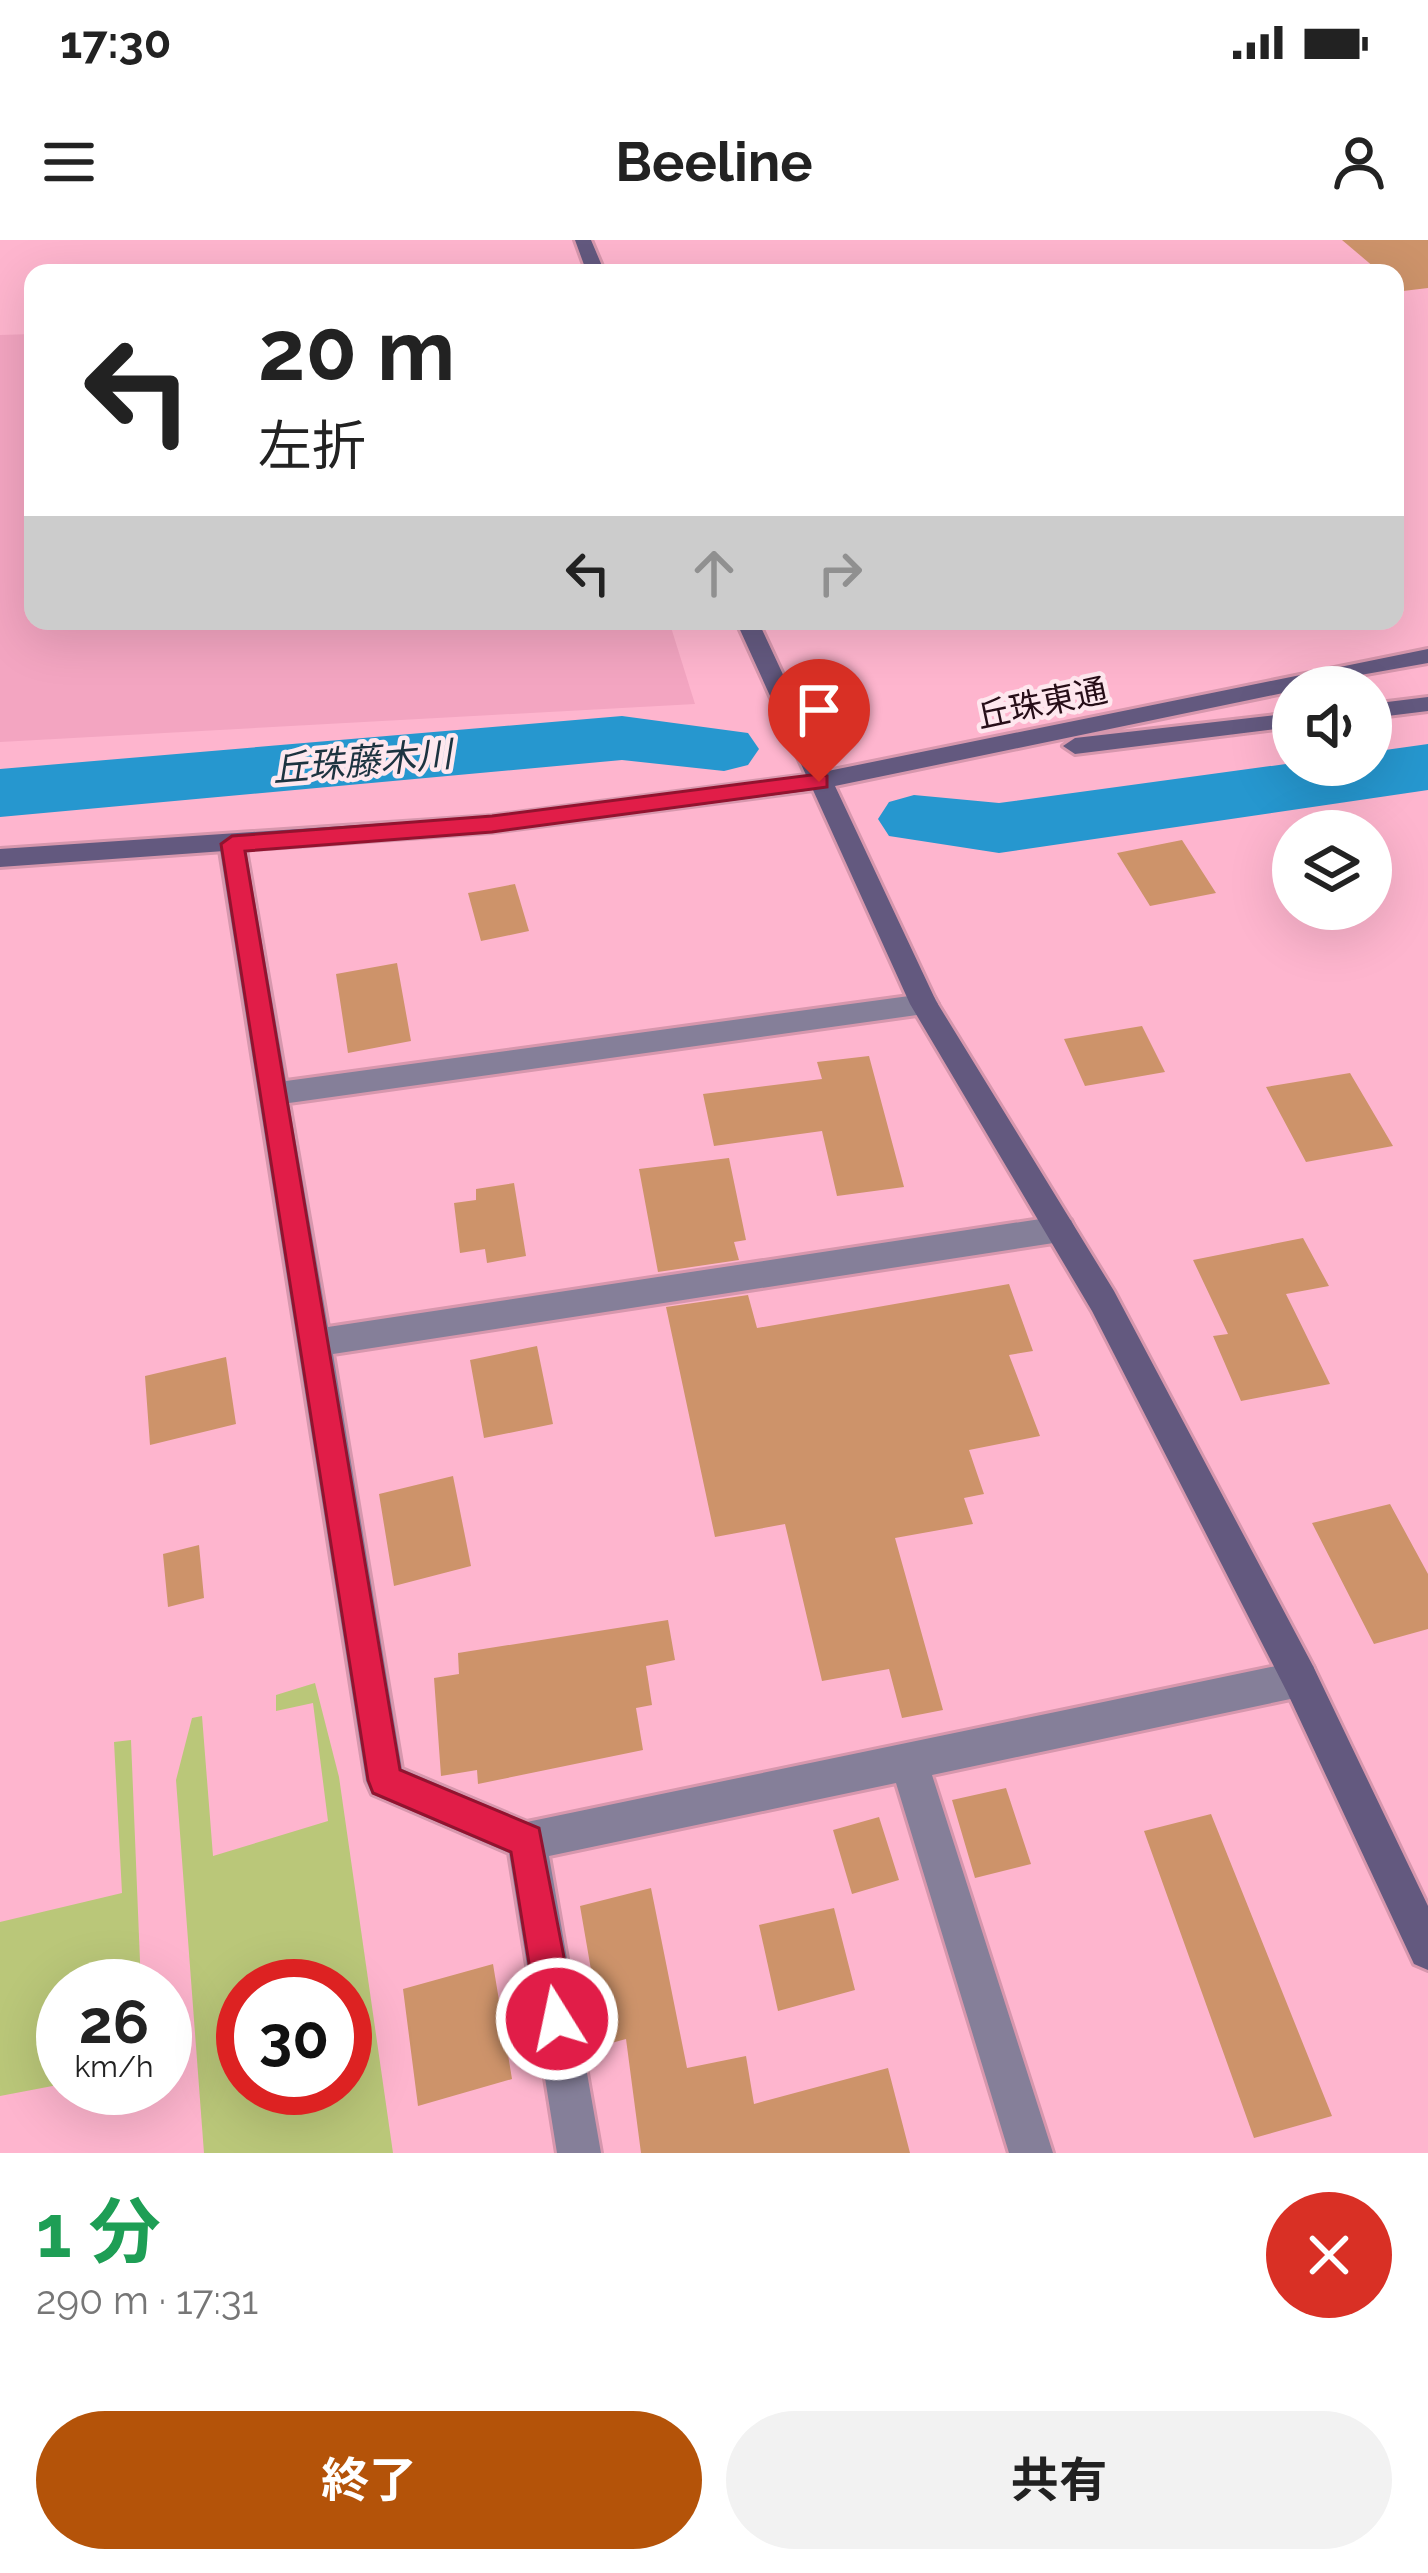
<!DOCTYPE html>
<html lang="ja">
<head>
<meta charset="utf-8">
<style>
  body { margin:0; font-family:Raleway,"Noto Sans JP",sans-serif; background:#f2f2f2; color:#222; height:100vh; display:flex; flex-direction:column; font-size:45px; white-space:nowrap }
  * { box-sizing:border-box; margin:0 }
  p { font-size:39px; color:#767676 }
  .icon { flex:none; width:66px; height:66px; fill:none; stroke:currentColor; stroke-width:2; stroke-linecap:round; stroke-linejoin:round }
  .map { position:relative; height:1913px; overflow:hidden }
  .side { display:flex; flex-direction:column; background:#fff; flex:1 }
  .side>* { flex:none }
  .guide { position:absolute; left:24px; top:24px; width:1380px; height:366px; border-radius:24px; box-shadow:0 12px 48px #0002; background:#fff; color:#222; overflow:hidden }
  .buttons { position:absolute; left:1272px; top:426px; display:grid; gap:24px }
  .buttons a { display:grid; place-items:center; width:120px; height:120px; border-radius:50%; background:#fff; box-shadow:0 12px 48px #0002; font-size:60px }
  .speed { position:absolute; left:36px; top:1719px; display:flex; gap:24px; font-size:60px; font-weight:700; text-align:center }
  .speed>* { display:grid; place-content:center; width:156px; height:156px; border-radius:50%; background:#fff; box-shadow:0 12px 48px #0002; line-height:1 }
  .speed small { font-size:30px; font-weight:400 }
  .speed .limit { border:18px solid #d22; background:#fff; color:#111 }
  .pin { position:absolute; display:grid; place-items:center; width:102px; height:102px; color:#fff; margin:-123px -51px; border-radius:50% 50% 50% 0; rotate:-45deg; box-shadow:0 0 12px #0007 }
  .pin .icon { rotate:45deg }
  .me { position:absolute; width:132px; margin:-66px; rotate:350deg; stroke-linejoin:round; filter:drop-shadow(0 0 9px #0008) }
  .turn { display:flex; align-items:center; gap:42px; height:252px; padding:0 36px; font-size:54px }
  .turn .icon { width:156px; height:156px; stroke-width:2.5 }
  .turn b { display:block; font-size:84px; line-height:102px }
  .lanes { display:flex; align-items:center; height:114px; padding:0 36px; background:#0003; justify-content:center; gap:60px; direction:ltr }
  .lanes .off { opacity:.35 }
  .round { display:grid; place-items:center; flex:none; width:126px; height:126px; border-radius:63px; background:#f2f2f2 }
  .summary { display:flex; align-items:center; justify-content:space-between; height:204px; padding:0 36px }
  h1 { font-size:72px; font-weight:700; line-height:90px; color:#1e9e55 }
  .cta { display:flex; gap:24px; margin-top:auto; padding:24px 36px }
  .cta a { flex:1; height:138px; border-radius:72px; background:#b45309; color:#fff; font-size:48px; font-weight:700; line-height:138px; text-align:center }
  .cta a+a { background:#f2f2f2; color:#222 }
  .status { display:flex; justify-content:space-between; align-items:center; height:84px; padding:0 60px; background:#fff; direction:ltr }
  .status svg { height:33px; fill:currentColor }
  header { display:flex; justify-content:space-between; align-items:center; height:156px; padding:0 36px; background:#fff; font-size:54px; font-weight:700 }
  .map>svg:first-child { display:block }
</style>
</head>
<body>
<div class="status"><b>17:30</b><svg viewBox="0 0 49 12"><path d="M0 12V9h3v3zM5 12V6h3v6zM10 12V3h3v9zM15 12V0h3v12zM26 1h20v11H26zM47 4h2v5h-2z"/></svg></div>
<header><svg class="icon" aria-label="menu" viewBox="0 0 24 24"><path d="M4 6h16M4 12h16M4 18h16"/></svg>Beeline<svg class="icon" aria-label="person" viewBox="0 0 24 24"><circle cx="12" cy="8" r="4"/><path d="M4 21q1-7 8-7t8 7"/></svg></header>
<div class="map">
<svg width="1428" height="1913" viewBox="0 0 1428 1913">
  <rect width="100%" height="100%" fill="#feb5ce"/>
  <path fill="#f3a5c1" d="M33 94V381H669L695 464 0 502V95Z"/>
  <path fill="#bac779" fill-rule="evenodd" d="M315 1443 339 1537 393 1913H204L176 1540 192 1478 202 1476 213 1616 328 1581 313 1463 276 1471V1455ZM243 1746H345V1848H243Z
    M131 1500 141 1746H63V1844L0 1856V1682L122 1653 114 1502Z"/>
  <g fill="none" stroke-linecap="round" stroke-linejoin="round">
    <path fill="#2697cf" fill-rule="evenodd" d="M622 476 748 493 759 509 748 525 724 531 622 520 0 577V529Z
      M1428 504V550L999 613 889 596 878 579 889 562 914 555 999 563 1293 523 1371 525V512Z"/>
  </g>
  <path fill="#cd936a" d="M1342 0H1428V48L1403 51 1395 45V33H1381Z
    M1182 600 1216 653 1150 666 1117 613Z
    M515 644 529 691 481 701 468 653Z
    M397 723 411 801 348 813 336 734Z
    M1142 786 1165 832 1085 846 1064 799Z
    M869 816 904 947 837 956 822 891 714 906 703 854 822 839 817 822Z
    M1350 833 1393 906 1306 922 1266 847Z
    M729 918 746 1000 734 1002 739 1020 658 1032 639 929Z
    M514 943 526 1016 487 1023 485 1009 460 1013 454 963 476 960V949Z
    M1303 998 1329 1046 1286 1054 1330 1144 1241 1161 1213 1096 1228 1094 1193 1020Z
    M1009 1044 1033 1111 1009 1115 1040 1196 969 1210 984 1254 964 1258 973 1284 895 1298 943 1470 902 1478 889 1429 822 1441 785 1284 715 1297 666 1067 748 1055 757 1088Z
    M537 1106 553 1184 484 1198 470 1120Z
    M226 1117 236 1184 150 1205 145 1136Z
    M453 1236 471 1326 394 1346 379 1254Z
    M1390 1264 1428 1334V1389L1374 1404 1312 1283Z
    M199 1305 204 1358 168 1367 163 1314Z
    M668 1380 675 1420 646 1426 652 1465 636 1468 643 1510 478 1544 477 1530 441 1536 434 1438 459 1434 458 1413Z
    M1006 1548 1031 1624 975 1638 952 1560Z
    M1211 1574 1332 1876 1254 1898 1144 1591Z
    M879 1577 899 1640 852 1654 833 1590Z
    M651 1648 687 1828 746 1816 754 1864 888 1828 910 1913H641L626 1799 604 1805 580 1666Z
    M834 1668 855 1750 778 1771 759 1685Z
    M493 1724 512 1839 418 1866 403 1749Z"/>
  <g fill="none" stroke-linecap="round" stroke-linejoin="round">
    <defs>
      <path id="street" d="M232 595 245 604 286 841 924 754 934 757 938 764 924 774 289 863 328 1087 1060 976 1071 980 1075 989 1071 998 1060 1002 333 1114 402 1529 527 1582 1300 1421 1313 1426 1318 1439 1313 1452 1300 1457 932 1535 1053 1913H1009L896 1543 549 1616 601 1913H557L509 1613 372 1554 366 1541 219 604Z"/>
      <path id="secondary" d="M575 0H591L605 33H587Z
        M736 381H758L828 531 1428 409V423L1293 447V451L835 546 936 761 1114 1051 1313 1426 1428 1666V1730L1414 1724 1287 1452 1092 1071 910 764 813 550 492 592 0 627V609L492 576 806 535Z
        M1428 457V471L1371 478V464Z
        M1293 473V487L1075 514 1063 506 1075 498Z"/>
    </defs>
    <use href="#street" stroke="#d797ad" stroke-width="6"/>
    <use href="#secondary" stroke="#d797ad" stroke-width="6"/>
    <use href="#street" fill="#857f99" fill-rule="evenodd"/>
    <use href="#secondary" fill="#63597f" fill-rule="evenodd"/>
  </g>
  <path fill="#e11d48" stroke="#92132f" stroke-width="3" d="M819 534 827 536V547L492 592 245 611 400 1530 539 1588 576 1779 570 1792 557 1798 543 1792 538 1779 511 1612 373 1553 368 1540 221 604 232 596 492 576Z"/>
  <g text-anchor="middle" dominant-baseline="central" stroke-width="9" stroke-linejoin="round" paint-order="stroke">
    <g font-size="33" fill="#270e18" stroke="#fee7ee">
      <text transform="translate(1042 463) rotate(-12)">丘珠東通</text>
    </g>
    <g font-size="36" font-style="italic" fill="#1c3340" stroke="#fee7ee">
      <text transform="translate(362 521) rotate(-5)">丘珠藤木川</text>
    </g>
  </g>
</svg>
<div class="buttons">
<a><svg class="icon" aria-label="sound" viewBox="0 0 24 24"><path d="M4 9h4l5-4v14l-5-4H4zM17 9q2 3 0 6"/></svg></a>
<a><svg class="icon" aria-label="layers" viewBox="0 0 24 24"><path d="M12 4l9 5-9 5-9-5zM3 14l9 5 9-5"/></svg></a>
</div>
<div class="speed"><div>26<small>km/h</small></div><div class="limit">30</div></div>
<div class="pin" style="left:819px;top:542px;background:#d93025"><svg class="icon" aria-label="arrive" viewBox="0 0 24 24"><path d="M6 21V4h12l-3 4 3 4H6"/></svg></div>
<svg class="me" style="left:557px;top:1779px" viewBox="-20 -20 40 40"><circle r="17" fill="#e11d48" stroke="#fff" stroke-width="3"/><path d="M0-11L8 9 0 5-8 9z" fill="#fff"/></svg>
<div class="guide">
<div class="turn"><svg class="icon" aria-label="left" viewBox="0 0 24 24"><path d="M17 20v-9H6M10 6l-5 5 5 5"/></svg><div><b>20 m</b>左折</div></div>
<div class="lanes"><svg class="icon" aria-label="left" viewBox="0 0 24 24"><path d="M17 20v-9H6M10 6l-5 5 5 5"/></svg><svg class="icon off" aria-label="ahead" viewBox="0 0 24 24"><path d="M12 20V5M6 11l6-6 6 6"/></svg><svg class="icon off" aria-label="right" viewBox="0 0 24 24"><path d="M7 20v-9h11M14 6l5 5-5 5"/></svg></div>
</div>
</div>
<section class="side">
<div class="summary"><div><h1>1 分</h1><p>290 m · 17:31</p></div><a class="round" style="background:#d93025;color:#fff"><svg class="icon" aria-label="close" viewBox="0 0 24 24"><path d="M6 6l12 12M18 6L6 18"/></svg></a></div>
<div class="cta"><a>終了</a><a>共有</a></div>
</section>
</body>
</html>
